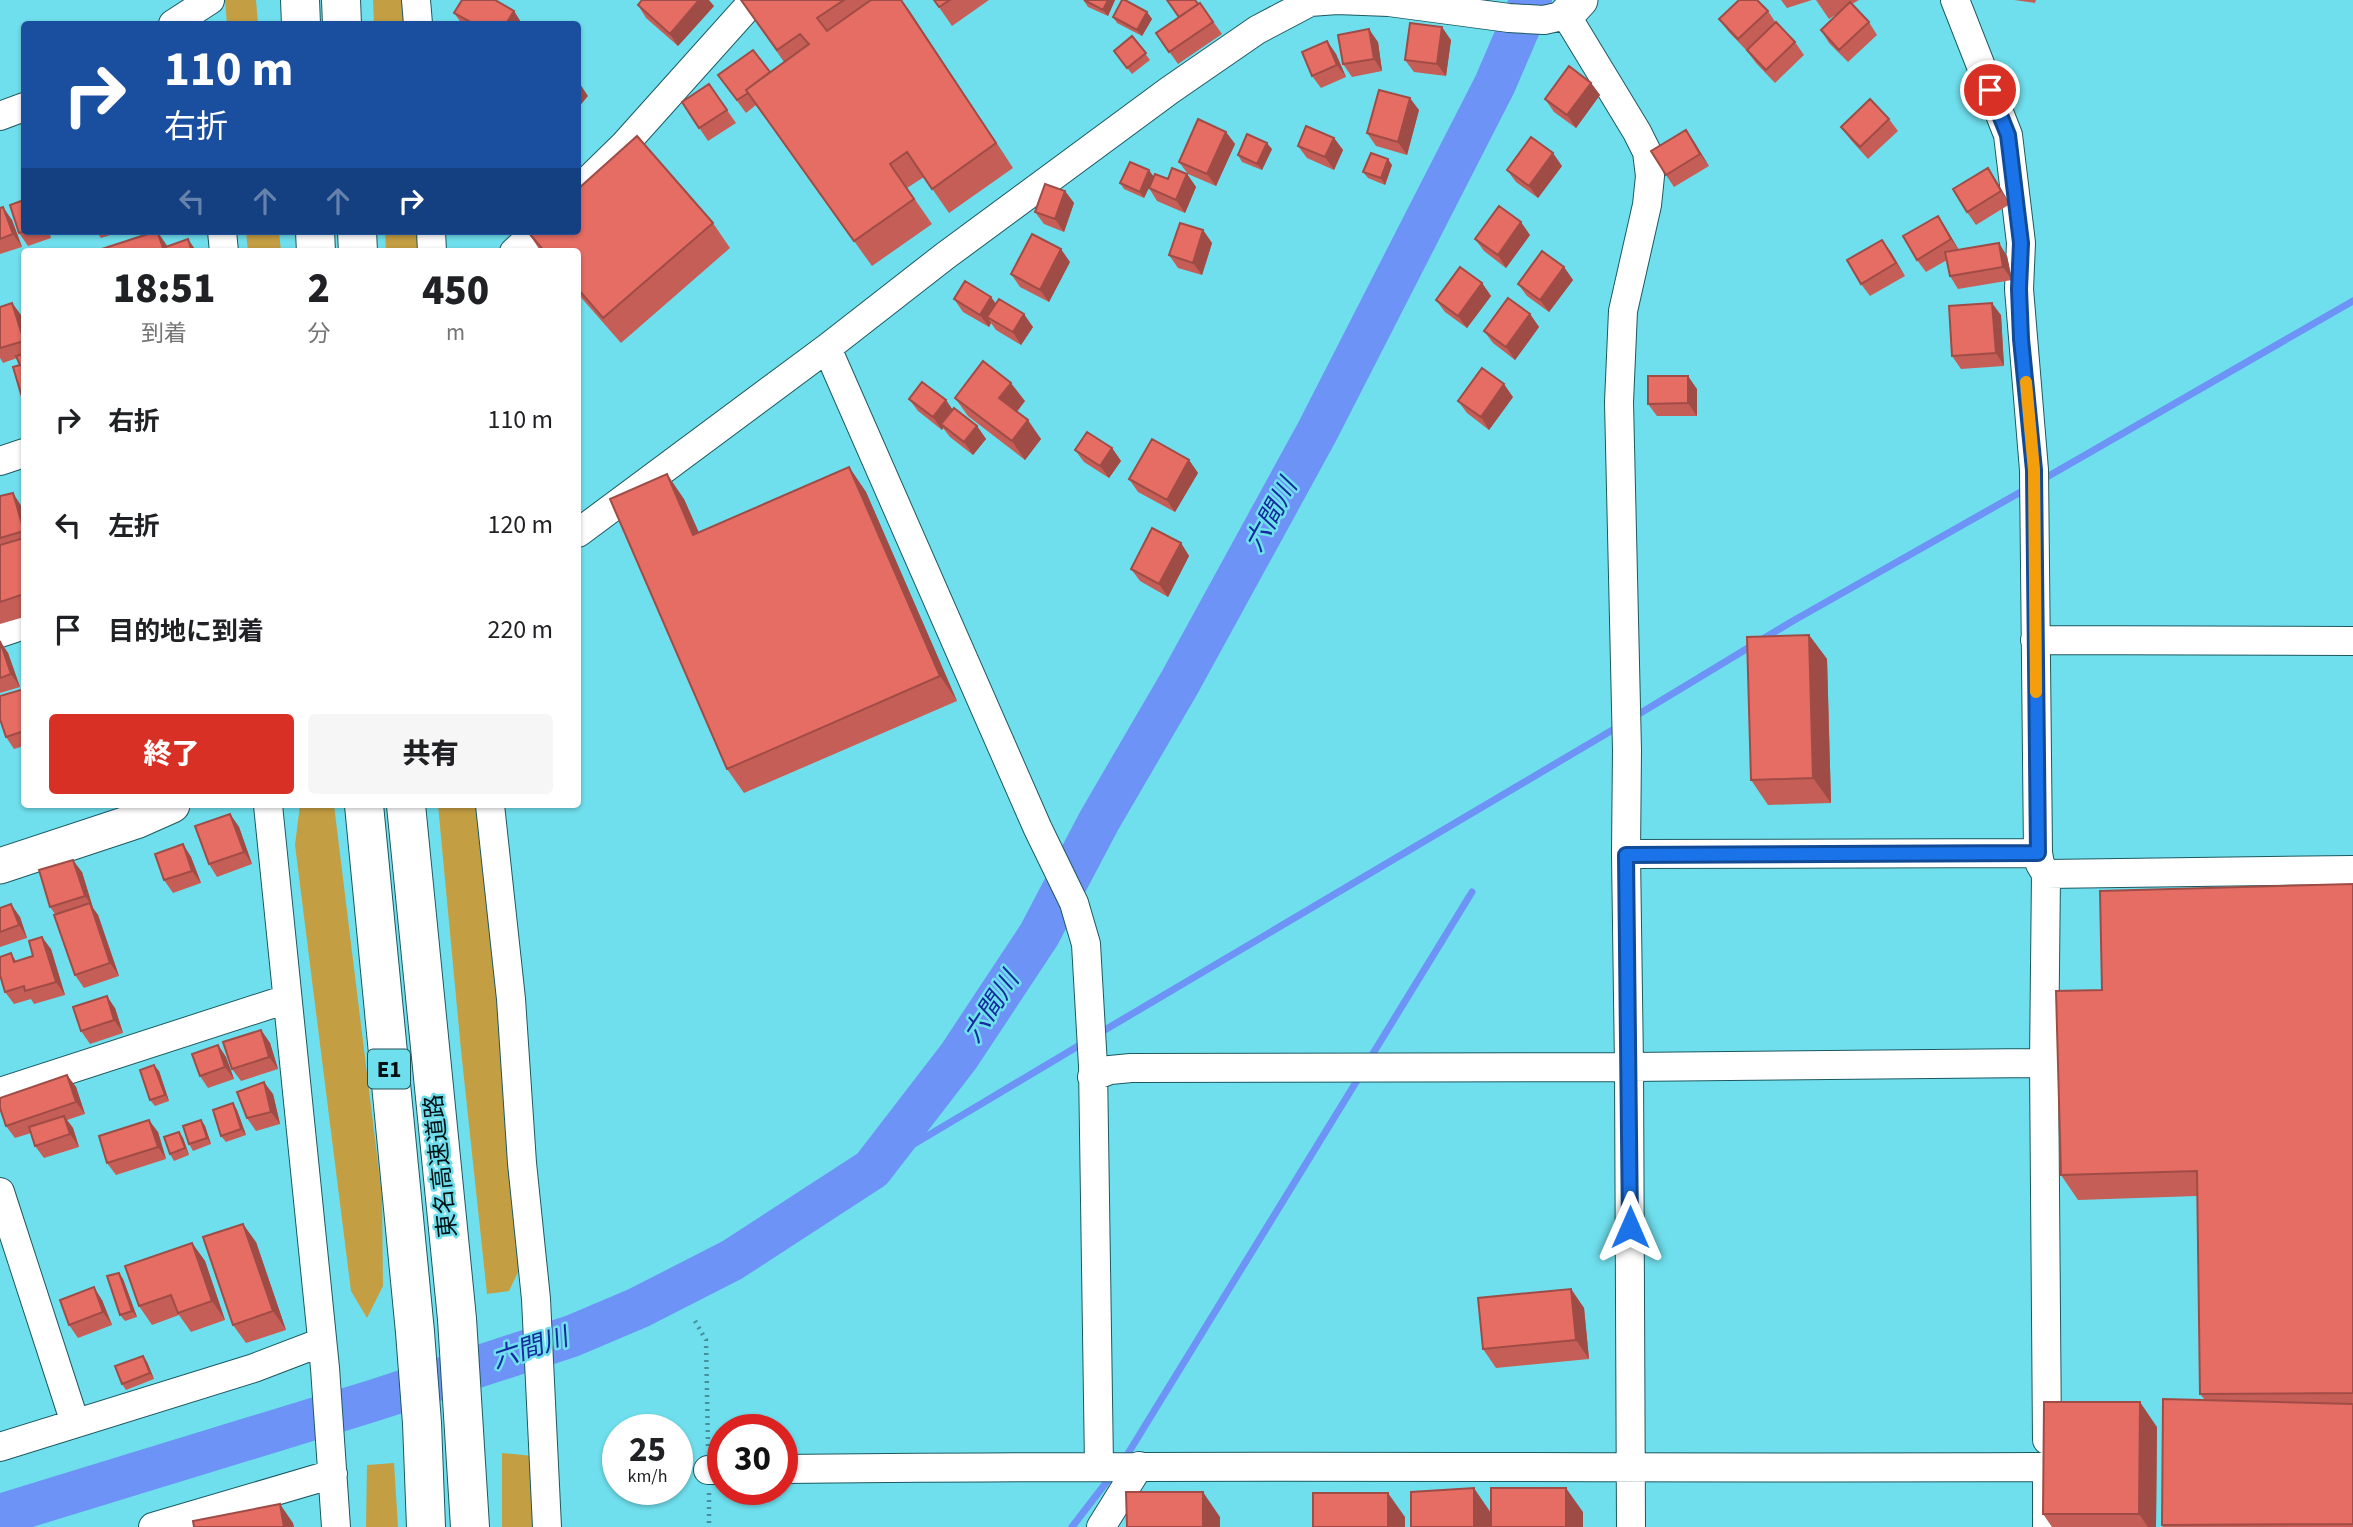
<!DOCTYPE html>
<html lang="ja">
<head>
<meta charset="utf-8">
<style>
  body { margin:0; font-family:"Source Sans 3","Noto Sans JP",sans-serif; background:#f6f6f6; color:#202124; height:100vh; display:flex; flex-direction:column; font-size:26px; white-space:nowrap }
  * { box-sizing:border-box; margin:0 }
  p { font-size:23px; color:#757577 }
  .icon { flex:none; width:38px; height:38px; fill:none; stroke:currentColor; stroke-width:2; stroke-linecap:round; stroke-linejoin:round }
  .map { position:relative; flex:1; overflow:hidden }
  .details { position:absolute; left:21px; top:248px; width:560px; height:560px; display:flex; flex-direction:column; background:#fff; border-radius:7px; box-shadow:0 2px 5px #0004 }
  .details>* { flex:none }
  .banner { position:absolute; left:21px; top:21px; width:560px; height:214px; border-radius:7px; box-shadow:0 2px 5px #0004; background:#1a4fa0; color:#fff; overflow:hidden }
  .speed { position:absolute; left:602px; top:1414px; display:flex; gap:14px; font-size:35px; font-weight:700; text-align:center }
  .speed>* { display:grid; place-content:center; width:91px; height:91px; border-radius:50%; background:#fff; box-shadow:0 2px 5px #0004; line-height:1 }
  .speed small { font-size:18px; font-weight:400 }
  .speed .limit { border:10px solid #d22; background:#fff; color:#111 }
  .pin { position:absolute; display:grid; place-items:center; width:60px; height:60px; color:#fff; margin:-30px; border:4px solid #fff; border-radius:50%; box-shadow:0 2px 7px #0007 }
  .me { position:absolute; width:77px; margin:-38px; rotate:0deg; stroke-linejoin:round; filter:drop-shadow(0 0 5px #0008) }
  .turn { display:flex; align-items:center; gap:24px; height:147px; padding:0 28px; font-size:32px }
  .turn .icon { width:91px; height:91px; stroke-width:2.5 }
  .turn b { display:block; font-size:49px; line-height:60px }
  .lanes { display:flex; align-items:center; height:66px; padding:0 28px; background:#0003; justify-content:center; gap:35px; direction:ltr }
  .lanes .off { opacity:.35 }
  .eta { display:flex; justify-content:space-evenly; align-items:center; height:119px; text-align:center }
  .eta b { font-size:42px; font-weight:800; line-height:49px }
  .button { display:flex; gap:14px; margin-top:auto; padding:14px 28px }
  .button a { flex:1; height:80px; border-radius:7px; background:#d93025; color:#fff; font-size:28px; font-weight:800; line-height:80px; text-align:center }
  .button a+a { background:#f6f6f6; color:#202124 }
  ul { padding:0; list-style:none }
  li { display:flex; align-items:center; gap:21px; height:105px; padding:0 28px }
  li div { flex:1 }
  li b { display:block; font-size:26px }
  li em { font-style:normal }
  .map>svg:first-child { display:block }
</style>
</head>
<body>
<div class="map">
<svg width="2353" height="1527" viewBox="0 0 2353 1527">
  <rect width="100%" height="100%" fill="#70dfed"/>
  <path fill="#c49e43" d="M225 0H256L258 24H227Z
    M373 0H405L407 24H374Z
    M246 231H279L281 252H248Z
    M385 231H420L421 252H386Z
    M300 805H334L382 1196 383 1286 367 1318 351 1291 295 845Z
    M438 805H479L509 1042 521 1266 509 1291 487 1294 461 1050Z
    M502 1453 533 1456 537 1527H502Z
    M394 1463 398 1527H366L367 1465Z"/>
  <g fill="none" stroke-linecap="round" stroke-linejoin="round">
    <path stroke="#6c93f5" stroke-width="7" d="M2040 481 2353 301
      M1634 717 1791 622 2026 489
      M1098 1034 1621 725
      M1369 1060 1472 892
      M872 1169 1085 1042
      M1124 1460 1361 1074
      M1072 1527 1112 1475"/>
    <path stroke="#6c93f5" stroke-width="42" d="M0 1515 372 1401 572 1336 638 1308 732 1260 872 1169 959 1056 1039 935 1099 821 1180 682 1317 432 1495 84 1531 0"/>
    <defs>
      <path id="minor" d="M416 0 418 24
        M1955 0 2008 135 2021 243 2019 289 2034 470 2038 853 2040 864 2046 874 2044 1063 2047 1440
        M173 24 210 0
        M0 116 24 107
        M578 190 624 145 754 0
        M222 231 224 252
        M431 231 432 252
        M514 252 537 231
        M827 348 1038 829 1074 903 1086 944 1093 1066 1099 1465
        M0 461 24 453
        M578 533 827 348 945 256 1170 90 1257 30 1310 2 1337 0 1389 2 1509 18 1544 20 1566 15 1637 132 1647 152 1650 176 1647 205 1623 311 1619 402 1627 750 1626 854 1629 1067 1631 1527
        M0 633 24 625
        M2035 640 2353 641
        M268 805 325 1368 336 1527
        M490 805 511 999 522 1163 536 1299 547 1527
        M1626 854 2038 853
        M2046 874 2353 870
        M1092 1077 1110 1070 1131 1068 1629 1067 2044 1063
        M0 1092 287 999
        M0 1192 75 1423
        M0 1447 254 1368 322 1342
        M782 1469C1204 1464 1626 1469 2047 1467
        M708 1470H723
        M2047 1481V1527
        M153 1527 333 1474
        M1101 1527 1139 1466"/>
      <path id="tertiary" d="M1566 15 1580 0
        M0 866 136 821 172 805"/>
      <path id="motorway" d="M300 0 301 24
        M341 0 342 24
        M315 231 316 252
        M357 231 358 252
        M364 805 415 1332 422 1423 426 1527
        M406 805 457 1319 470 1527"/>
    </defs>
    <use href="#minor" stroke="#1c5960" stroke-width="30"/>
    <use href="#tertiary" stroke="#1c5960" stroke-width="37"/>
    <use href="#motorway" stroke="#1c5960" stroke-width="40"/>
    <path stroke="#45909a" stroke-width="4.5" stroke-dasharray="2 5" stroke-linecap="butt" d="M695 1321 706 1340 708 1446
      M709 1493V1527"/>
    <use href="#minor" stroke="#fff" stroke-width="28"/>
    <use href="#tertiary" stroke="#fff" stroke-width="35"/>
    <use href="#motorway" stroke="#fff" stroke-width="38"/>
  </g>
  <path fill="#c55e56" d="M741 0H901L1013 168 949 213 924 177 907 188 932 224 872 266 756 105 746 113 718 75 770 72 784 62Z
    M934 0H989L952 26Z
    M1115 0 1108 16 1088 7 1084 1Z
    M1781 0H1812L1787 8Z
    M1816 0H1859L1852 4 1869 22 1877 35 1848 62 1829 43 1821 30 1837 14 1829 19Z
    M2014 0H2036L2035 3Z
    M1200 3 1222 34 1178 64 1156 33Z
    M638 5 714 6 678 46 646 18Z
    M514 11 522 24H462L454 13Z
    M1768 11 1776 23 1795 42 1804 55 1775 83 1756 63 1747 51 1728 31 1719 19Z
    M1147 12 1152 19 1142 36 1117 23 1113 17Z
    M1132 36 1150 60 1132 74 1114 51Z
    M1451 40 1446 76 1414 72 1405 60Z
    M1327 41 1336 54 1346 77 1321 88 1312 76Z
    M1378 42 1382 71 1352 77 1343 64Z
    M1591 83 1600 95 1576 128 1554 112 1545 99Z
    M709 84 736 123 708 141 682 102Z
    M1419 110 1407 155 1376 146 1367 133Z
    M1889 119 1898 131 1868 159 1850 139 1841 127Z
    M1686 130 1709 166 1674 187 1666 175Z
    M1226 132 1235 144 1216 186 1188 174 1179 162Z
    M1334 138 1343 150 1334 170 1307 158 1298 146Z
    M1272 149 1262 170 1242 162 1238 155Z
    M1392 165 1385 185 1368 178 1363 172Z
    M1562 166 1538 198 1516 182 1507 170Z
    M1988 168 2010 204 1976 225 1967 212Z
    M1187 174 1196 187 1185 213 1157 201 1149 188 1144 198 1124 189 1120 183 1154 177 1168 179Z
    M1065 191 1074 203 1064 232 1044 224 1035 212Z
    M0 208 12 220 22 247 0 254Z
    M1938 216 1959 250 2007 256 2012 280 1958 289 1950 276 1947 260 1926 272 1917 260Z
    M713 223 730 248 621 343 578 294V252H541L528 232Z
    M1203 230 1212 243 1202 275 1178 268 1169 255Z
    M24 231H49L51 238 28 246 19 233Z
    M96 231H123L101 238Z
    M1530 235 1506 268 1484 251 1475 239Z
    M1882 240 1905 276 1870 296 1861 284Z
    M1070 262 1049 302 1020 287 1011 274Z
    M1564 267 1573 280 1549 312 1527 296 1518 284Z
    M1482 283 1491 296 1467 328 1445 312 1436 300Z
    M954 299 996 303 1033 327 1021 345 996 330 991 323 989 327 963 312Z
    M12 303 21 315 24 326V404L20 365 17 358 3 363 0 358V307Z
    M1530 314 1539 327 1515 360 1493 343 1484 331Z
    M2001 315 2004 366 1961 369 1952 356Z
    M1697 389V416H1657L1648 404Z
    M1513 397 1489 430 1467 413 1458 401Z
    M955 398 1025 401 1017 412 1041 439 1025 460 968 416Z
    M909 399 952 409 977 426 986 439 973 455 950 437 943 428 942 430 918 411Z
    M1112 448 1121 461 1109 478 1084 462 1075 450Z
    M1189 460 1198 473 1175 512 1138 492 1129 479Z
    M849 467 866 492 957 701 744 793 727 769 684 499 699 533Z
    M0 496 24 510V617L0 624Z
    M1181 543 1189 556 1168 597 1140 581 1131 569Z
    M1809 635 1827 659 1831 803 1768 805 1751 780Z
    M0 641 8 653 20 687 0 693Z
    M24 689V746L14 749 6 737Z
    M58 805H70L60 808Z
    M230 814 239 827 252 864 217 877 209 864Z
    M183 844 191 857 201 883 173 893 164 880Z
    M82 872 93 908 98 915 119 976 84 988 75 975 55 914 50 907Z
    M2353 884V1527H2163L2162 1525 2205 1400 2200 1394 2197 1196 2078 1200 2061 1175 2102 990Z
    M0 908 20 917 27 938 0 947Z
    M51 949 65 995 34 1004 31 999 14 1004 5 992 11 953 16 961Z
    M115 1008 123 1033 90 1044 81 1031Z
    M261 1030 270 1043 278 1069 241 1081 232 1069Z
    M218 1045 226 1057 234 1079 208 1088 200 1076Z
    M159 1071 169 1101 155 1106 150 1100Z
    M67 1075 76 1087 85 1114 67 1120 73 1128 79 1147 44 1158 35 1146 31 1133 15 1138 6 1126Z
    M273 1094 280 1124 256 1131 247 1118Z
    M233 1103 237 1110 246 1135 226 1142 221 1136Z
    M201 1120 205 1126 211 1144 193 1151 189 1144Z
    M158 1132 166 1159 116 1175 107 1163Z
    M179 1132 183 1138 189 1155 174 1161 170 1154Z
    M256 1242 286 1330 246 1343 233 1325Z
    M192 1243 205 1261 225 1320 191 1332 179 1315 152 1325 139 1306Z
    M119 1273 123 1279 137 1317 125 1321 120 1315Z
    M1571 1289 1584 1308 1589 1359 1496 1368 1483 1349Z
    M102 1300 112 1325 78 1338 69 1325Z
    M143 1356 147 1362 154 1379 126 1390 122 1384Z
    M2157 1427 2156 1527H2052L2043 1514Z"/>
  <path fill="#a04c46" d="M699 0H709L714 6 678 46 670 34Z
    M901 0 909 10 1013 168 996 143Z
    M1108 0H1115L1108 16 1103 10Z
    M514 11 522 24H506Z
    M1147 12 1152 19 1142 36 1137 30Z
    M1442 27 1451 40 1446 76 1437 64Z
    M1369 29 1378 42 1382 71 1374 59Z
    M1327 41 1336 54 1346 77 1337 65Z
    M1591 83 1600 95 1576 128 1567 115Z
    M580 84 588 96 578 108V86Z
    M1410 98 1419 110 1407 155 1398 142Z
    M1686 130 1695 143 1709 166 1700 154Z
    M1226 132 1235 144 1216 186 1207 174Z
    M1334 138 1343 150 1334 170 1325 157Z
    M1267 143 1272 149 1262 170 1257 164Z
    M1553 153 1562 166 1538 198 1529 186Z
    M1388 159 1392 165 1385 185 1381 178Z
    M1988 168 1996 180 2010 204 2001 191Z
    M1149 170 1154 177 1144 198 1140 192Z
    M1187 174 1196 187 1185 213 1176 200Z
    M1065 191 1074 203 1064 232 1055 219Z
    M3 207 12 220 22 247 13 234Z
    M1938 216 1946 228 1960 252 1951 239Z
    M1521 222 1530 235 1506 268 1498 255Z
    M1203 230 1212 243 1202 275 1193 263Z
    M157 231 170 250 163 248Z
    M188 239 197 252H192Z
    M1882 240 1891 252 1905 276 1896 263Z
    M1999 243 2007 256 2012 280 2003 267Z
    M1061 249 1070 262 1049 302 1040 290Z
    M1564 267 1573 280 1549 312 1540 300Z
    M1482 283 1491 296 1467 328 1458 316Z
    M991 297 1000 309 987 317 991 323 989 327 980 315Z
    M12 303 21 315 24 326V341Z
    M1992 303 2001 315 2004 366 1996 353Z
    M1024 314 1033 327 1021 345 1013 332Z
    M1530 314 1539 327 1515 360 1506 347Z
    M1688 376 1697 389V416L1688 403Z
    M1011 383 1025 401 1012 417 999 398Z
    M1504 384 1513 397 1489 430 1481 417Z
    M946 400 955 413 941 424 943 428 942 430 933 417Z
    M1028 420 1041 439 1025 460 1012 441Z
    M977 426 986 439 973 455 964 442Z
    M1112 448 1121 461 1109 478 1100 466Z
    M1189 460 1198 473 1175 512 1167 500Z
    M849 467 866 492 957 701 940 676Z
    M667 474 684 499 711 560 693 535Z
    M13 493 24 510V531Z
    M1181 543 1189 556 1168 597 1159 584Z
    M1809 635 1827 659 1831 803 1813 778Z
    M0 641 8 653 20 687 11 674Z
    M230 814 239 827 252 864 244 852Z
    M183 844 191 857 201 883 192 871Z
    M73 860 82 872 93 908 98 915 119 976 110 963 90 903 85 896Z
    M11 904 20 917 27 938 19 925Z
    M42 937 51 949 65 995 56 982Z
    M107 996 115 1008 123 1033 114 1020Z
    M261 1030 270 1043 278 1069 269 1057Z
    M218 1045 226 1057 234 1079 225 1067Z
    M154 1065 159 1071 169 1101 165 1095Z
    M67 1075 76 1087 85 1114 76 1102Z
    M264 1082 273 1094 280 1124 271 1112Z
    M233 1103 237 1110 246 1135 241 1129Z
    M64 1116 73 1128 79 1147 70 1134Z
    M149 1120 158 1132 166 1159 158 1147Z
    M201 1120 205 1126 211 1144 207 1138Z
    M179 1132 183 1138 189 1155 185 1148Z
    M243 1224 256 1242 286 1330 273 1311Z
    M192 1243 205 1261 225 1320 212 1301Z
    M119 1273 123 1279 137 1317 132 1311Z
    M94 1287 102 1300 112 1325 103 1312Z
    M1571 1289 1584 1308 1589 1359 1576 1340Z
    M143 1356 147 1362 154 1379 150 1373Z
    M2140 1402 2157 1427 2156 1527H2148L2139 1514Z
    M1474 1488 1491 1513V1527H1474Z
    M1566 1488 1583 1512V1527H1566Z
    M1203 1492 1220 1517V1527H1203Z
    M1388 1493 1405 1517V1527H1388Z
    M280 1504 293 1523 294 1527H284Z"/>
  <path fill="#e56d64" stroke="#a04c46" stroke-width="2" d="M462 0H495L514 11 506 24H474L454 13Z
    M642 0H699L670 34 638 5Z
    M741 0H844L817 18 827 31 871 0H901L996 143 932 189 907 152 890 164 914 199 854 241 746 90 809 44 800 34 777 50Z
    M934 0H950L939 7Z
    M1084 0H1108L1103 10Z
    M1122 0H1125L1147 12 1137 30 1113 17Z
    M1167 0H1195L1198 4 1179 17Z
    M1739 0H1757L1768 11 1738 39 1719 19Z
    M1850 2 1869 22 1839 50 1821 30Z
    M1200 3 1213 22 1169 52 1156 33Z
    M1776 22 1795 42 1766 70 1747 50Z
    M1410 23 1442 27 1437 64 1405 60Z
    M1369 29 1374 59 1343 64 1338 35Z
    M1132 36 1146 53 1127 68 1114 51Z
    M1327 41 1337 65 1312 76 1302 52Z
    M753 50 770 72 746 90 748 93 737 100 718 75Z
    M1569 66 1591 83 1567 115 1545 99Z
    M709 84 727 110 699 128 682 102Z
    M1379 90 1410 98 1398 142 1367 133Z
    M1870 99 1889 119 1860 147 1841 127Z
    M1198 119 1226 132 1207 174 1179 162Z
    M1306 126 1334 138 1325 157 1298 146Z
    M1686 130 1700 154 1666 175 1651 151Z
    M1247 134 1267 143 1257 164 1238 155Z
    M637 136 713 223 603 318 578 289V252H545L528 232 529 231H578V189Z
    M1531 137 1553 153 1529 186 1507 170Z
    M1371 153 1388 159 1381 178 1363 172Z
    M1130 162 1149 170 1140 192 1120 183Z
    M1172 168 1187 174 1176 200 1149 188 1155 174 1168 179Z
    M1988 168 2001 191 1967 212 1953 189Z
    M1045 184 1065 191 1055 219 1035 212Z
    M24 200V231H26L19 233 10 205Z
    M1499 206 1521 222 1498 255 1475 239Z
    M3 207 13 234 0 239V208Z
    M1938 216 1951 239 1917 260 1903 236Z
    M1180 223 1203 230 1193 263 1169 255Z
    M157 231 163 248 188 239 192 252H103L102 249Z
    M1032 234 1061 249 1040 290 1011 274Z
    M1882 240 1896 263 1861 284 1847 260Z
    M1999 243 2003 267 1950 276 1945 252Z
    M1542 251 1564 267 1540 300 1518 284Z
    M1460 267 1482 283 1458 316 1436 300Z
    M965 281 991 297 980 315 954 299Z
    M1508 298 1530 314 1506 347 1484 331Z
    M999 299 1024 314 1013 332 987 317Z
    M12 303 24 341 0 348V307Z
    M1992 303 1996 353 1952 356 1949 306Z
    M24 354V404L13 367 20 365 16 356Z
    M983 361 1011 383 999 398 1028 420 1012 441 955 398Z
    M1482 368 1504 384 1481 417 1458 401Z
    M1648 376H1688V403L1648 404Z
    M922 382 946 400 933 417 909 399Z
    M954 408 977 426 964 442 941 424Z
    M1087 432 1112 448 1100 466 1075 450Z
    M1152 439 1189 460 1167 500 1129 479Z
    M849 467 940 676 727 769 610 499 667 474 693 535Z
    M13 493 24 531 0 538V496Z
    M1152 528 1181 543 1159 584 1131 569Z
    M24 538V594L0 602V545Z
    M1809 635 1813 778 1751 780 1747 637Z
    M0 641 11 674 0 678Z
    M24 689V731L6 737 0 719V696Z
    M230 814 244 852 209 864 195 826Z
    M183 844 192 871 164 880 155 854Z
    M73 860 85 896 50 907 39 870Z
    M2353 884V1393L2200 1394 2197 1171 2061 1175 2056 991 2102 990 2100 891Z
    M90 903 110 963 75 975 54 915Z
    M11 904 19 925 0 932V908Z
    M42 937 56 982 25 991 24 986 5 992 0 975V957L11 953 14 962 33 956 29 941Z
    M107 996 114 1020 81 1031 73 1007Z
    M261 1030 269 1057 232 1069 223 1042Z
    M218 1045 225 1067 200 1076 192 1054Z
    M154 1065 165 1095 150 1100 140 1070Z
    M67 1075 76 1102 6 1126 0 1108V1098Z
    M264 1082 271 1112 247 1118 237 1092Z
    M233 1103 241 1129 221 1136 213 1110Z
    M64 1116 70 1134 35 1146 29 1127Z
    M149 1120 158 1147 107 1163 99 1136Z
    M201 1120 207 1138 189 1144 183 1126Z
    M179 1132 185 1148 170 1154 164 1137Z
    M243 1224 273 1311 233 1325 203 1237Z
    M192 1243 212 1301 178 1313 171 1295 139 1306 125 1266Z
    M119 1273 132 1311 120 1315 107 1276Z
    M94 1287 103 1312 69 1325 60 1300Z
    M1571 1289 1576 1340 1483 1349 1478 1298Z
    M143 1356 150 1373 122 1384 115 1366Z
    M2163 1399 2353 1404V1524L2162 1525Z
    M2044 1402H2140L2139 1514H2043Z
    M1474 1488V1527H1411V1492Z
    M1491 1488H1566V1527H1491Z
    M1126 1492H1203V1527H1127Z
    M1313 1493H1388V1527H1313Z
    M280 1504 284 1527H194L193 1521Z"/>
  <g fill="none" stroke-linecap="round" stroke-linejoin="round">
    <defs>
      <path id="route" d="M1630 1227 1626 855 2038 853 2034 470 2021 339 2019 289 2021 243 2008 135 1990 90"/>
    </defs>
    <use href="#route" stroke="#114b97" stroke-width="18"/>
    <use href="#route" stroke="#1a73e8" stroke-width="12"/>
    <path stroke="#f59e0b" stroke-width="12" d="M2026 382 2034 470 2036 692"/>
  </g>
  <g text-anchor="middle" dominant-baseline="central" stroke-width="5" stroke-linejoin="round" paint-order="stroke">
    <rect fill="#70dfed" stroke="#224e54" stroke-width="2" x="368" y="1049.5" width="42" height="39" rx="5"/>
    <g font-size="23" font-weight="bold" fill="#001013">
      <text x="389" y="1069">E1</text>
    </g>
    <g font-size="24" fill="#001013" stroke="#70dfed">
      <text transform="translate(441 1166) rotate(-96)">東名高速道路</text>
    </g>
    <g font-size="26" font-style="italic" fill="#132b9b" stroke="#70dfed">
      <text transform="translate(1271 515) rotate(-61)">六間川</text>
      <text transform="translate(991 1007) rotate(-57)">六間川</text>
      <text transform="translate(530 1348) rotate(-18)">六間川</text>
    </g>
  </g>
</svg>
<div class="speed"><div>25<small>km/h</small></div><div class="limit">30</div></div>
<div class="pin" style="left:1990px;top:90px;background:#d93025"><svg class="icon" aria-label="arrive" viewBox="0 0 24 24"><path d="M6 21V4h12l-3 4 3 4H6"/></svg></div>
<svg class="me" style="left:1630px;top:1227px" viewBox="-20 -20 40 40"><path d="M0-17L14 15 0 8-14 15z" fill="#1a73e8" stroke="#fff" stroke-width="4"/></svg>
<div class="banner">
<div class="turn"><svg class="icon" aria-label="right" viewBox="0 0 24 24"><path d="M7 20v-9h11M14 6l5 5-5 5"/></svg><div><b>110 m</b>右折</div></div>
<div class="lanes"><svg class="icon off" aria-label="left" viewBox="0 0 24 24"><path d="M17 20v-9H6M10 6l-5 5 5 5"/></svg><svg class="icon off" aria-label="ahead" viewBox="0 0 24 24"><path d="M12 20V5M6 11l6-6 6 6"/></svg><svg class="icon off" aria-label="ahead" viewBox="0 0 24 24"><path d="M12 20V5M6 11l6-6 6 6"/></svg><svg class="icon" aria-label="right" viewBox="0 0 24 24"><path d="M7 20v-9h11M14 6l5 5-5 5"/></svg></div>
</div>
<section class="details">
<div class="eta">
<div><b>18:51</b><p>到着</p></div>
<div><b>2</b><p>分</p></div>
<div><b>450</b><p>m</p></div>
</div>
<ul>
<li><svg class="icon" aria-label="right" viewBox="0 0 24 24"><path d="M7 20v-9h11M14 6l5 5-5 5"/></svg><div><b>右折</b></div><em>110 m</em></li>
<li><svg class="icon" aria-label="left" viewBox="0 0 24 24"><path d="M17 20v-9H6M10 6l-5 5 5 5"/></svg><div><b>左折</b></div><em>120 m</em></li>
<li><svg class="icon" aria-label="arrive" viewBox="0 0 24 24"><path d="M6 21V4h12l-3 4 3 4H6"/></svg><div><b>目的地に到着</b></div><em>220 m</em></li>
</ul>
<div class="button"><a>終了</a><a>共有</a></div>
</section>
</div>
</body>
</html>
